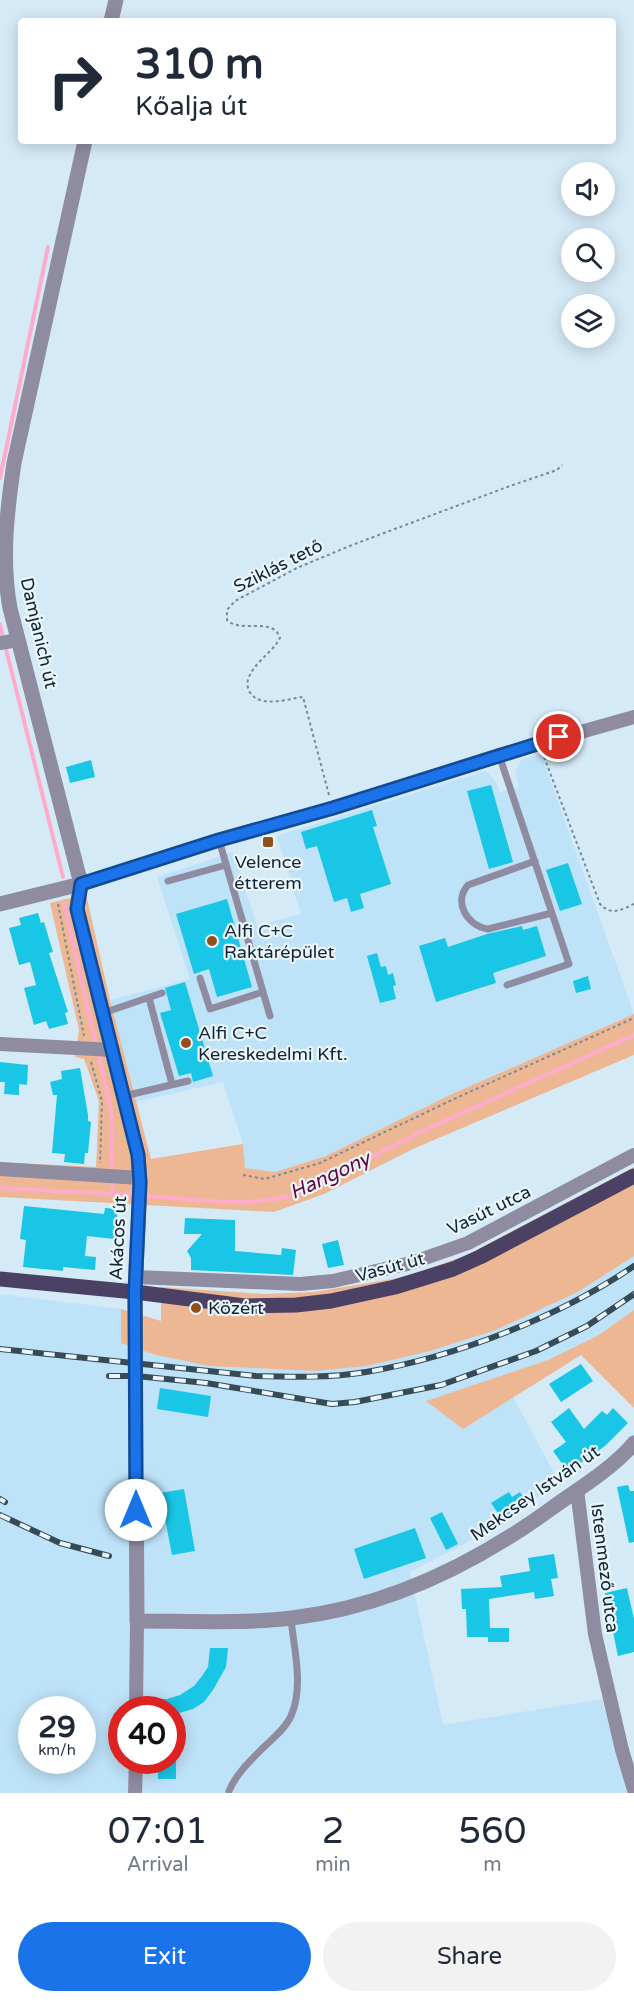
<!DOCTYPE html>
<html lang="en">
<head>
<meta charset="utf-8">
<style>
  body { margin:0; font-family:"Varela Round",sans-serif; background:#f2f2f3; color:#1f2937; height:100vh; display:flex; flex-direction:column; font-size:22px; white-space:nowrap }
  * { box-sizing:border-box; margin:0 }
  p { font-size:20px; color:#747a83 }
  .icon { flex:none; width:33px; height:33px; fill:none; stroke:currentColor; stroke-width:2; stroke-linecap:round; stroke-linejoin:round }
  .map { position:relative; height:1793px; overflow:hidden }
  .panel { display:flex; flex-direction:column; background:#fff; flex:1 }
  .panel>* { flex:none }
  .banner { position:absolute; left:18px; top:18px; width:598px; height:126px; border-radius:6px; box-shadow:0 3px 15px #0003; background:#fff; color:#1f2937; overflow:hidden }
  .tools { position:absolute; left:561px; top:162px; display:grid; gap:12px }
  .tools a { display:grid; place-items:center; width:54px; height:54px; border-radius:50%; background:#fff; box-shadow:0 3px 15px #0003; font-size:30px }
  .speed { position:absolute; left:18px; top:1696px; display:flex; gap:12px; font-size:30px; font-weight:700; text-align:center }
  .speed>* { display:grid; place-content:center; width:78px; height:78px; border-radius:50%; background:#fff; box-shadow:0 3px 15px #0003; line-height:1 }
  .speed small { font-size:15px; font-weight:400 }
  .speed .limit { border:9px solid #d22; background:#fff; color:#111 }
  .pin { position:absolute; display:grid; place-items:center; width:51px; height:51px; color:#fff; margin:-26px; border:3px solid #fff; border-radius:50%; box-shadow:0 2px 6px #0007 }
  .me { position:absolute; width:66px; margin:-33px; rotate:0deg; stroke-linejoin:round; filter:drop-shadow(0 0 4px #0008) }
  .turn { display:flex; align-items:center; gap:21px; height:126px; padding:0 18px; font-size:27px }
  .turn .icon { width:78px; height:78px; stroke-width:2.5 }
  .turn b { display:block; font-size:42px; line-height:51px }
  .eta { display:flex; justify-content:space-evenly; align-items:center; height:102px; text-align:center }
  .eta b { font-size:36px; font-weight:600; line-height:42px }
  .primary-button { display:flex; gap:12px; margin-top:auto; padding:12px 18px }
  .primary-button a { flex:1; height:69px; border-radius:36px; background:#1a73e8; color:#fff; font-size:24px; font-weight:600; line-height:69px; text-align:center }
  .primary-button a+a { background:#f2f2f3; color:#1f2937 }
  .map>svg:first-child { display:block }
</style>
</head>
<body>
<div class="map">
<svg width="634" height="1793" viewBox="0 0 634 1793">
  <rect width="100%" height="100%" fill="#d5eaf7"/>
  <path fill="#bee2f8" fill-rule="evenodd" d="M541 754 634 1014 452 1094 326 1156 275 1172 244 1168 243 1144 223 1082 135 1102 110 1000 190 979 157 877 233 852 257 926 301 914 277 836 486 771 495 780 500 792 519 787 515 771 521 760Z
    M634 1256V1310L599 1335 548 1360 427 1401 463 1428 513 1397 559 1482 476 1538 410 1572 443 1725 602 1699 627 1793H0V1294L121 1309V1342L156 1355 209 1366 316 1371 367 1366 430 1351 496 1330 578 1292ZM32 1710H82V1761H32ZM122 1710H172V1761H122Z"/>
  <path fill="#eeb793" d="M86 894 110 1000 151 1159 243 1144 245 1168 275 1172 326 1156 452 1094 634 1014V1055L415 1148 324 1194 274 1212 0 1197V1162L96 1167 99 1101 84 1059 75 1057 79 1030 50 903Z
    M634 1167V1256L578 1292 496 1330 430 1351 367 1366 316 1371 209 1366 156 1355 121 1343V1309L161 1321V1287L264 1294 314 1292 404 1277 465 1256Z
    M634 1310V1408L581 1355 463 1429 426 1401 548 1360 599 1335Z"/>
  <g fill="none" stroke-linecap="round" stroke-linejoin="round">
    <path stroke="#ffaccc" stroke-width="4" d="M0 478 48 247
      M0 624 3 638
      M5 645 63 877
      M64 903 96 1045
      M98 1052 111 1110 112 1172
      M112 1180 113 1194
      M0 1188 137 1195
      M145 1196C196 1199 251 1209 300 1193L425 1130 634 1035"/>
  </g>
  <path fill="#19c6e5" d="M91 760 95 777 70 783 66 767Z
    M491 785 513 862 489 869 467 791Z
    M372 810 377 826 373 827 391 884 360 894 364 908 351 912 347 898 334 902 317 846 306 849 301 832Z
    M568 863 582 904 560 911 546 870Z
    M227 899 252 987 217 997 209 969 194 974 176 914Z
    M38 913 41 923 44 922 53 952 49 953 68 1012 65 1013 68 1024 49 1029 46 1021 34 1025 24 988 36 985 30 962 19 965 9 928 21 925 19 918Z
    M522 926 523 930 537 926 546 956 493 973 496 983 436 1002 419 946 445 938 448 947 487 934Z
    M377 953 381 967 386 966 388 975 393 973 396 985 393 986 396 999 380 1003 367 956Z
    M588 976 591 989 576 993 573 981Z
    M185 982 213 1076 193 1082 191 1073 179 1076 160 1013 171 1010 165 988Z
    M0 1062 28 1065 27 1085 19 1084V1095L4 1094 5 1082H0Z
    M80 1068 88 1115V1121L91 1122 88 1153H85L84 1164 64 1162 65 1154 52 1153 57 1095H53L50 1082 62 1079 61 1071Z
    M24 1206 104 1214 105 1208 118 1209 114 1239 87 1236 85 1256 96 1257 95 1270 63 1267V1271L23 1267 26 1240 20 1239Z
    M185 1218 235 1220V1251L281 1255 282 1248 296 1250 293 1275 191 1270V1258L187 1251 202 1234H184Z
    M338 1240 344 1265 328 1268 322 1244Z
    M581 1364 593 1381 561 1402 549 1384Z
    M160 1388 211 1396 208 1417 157 1409Z
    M569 1408 584 1429 602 1411 607 1415 613 1408 628 1423 605 1446 568 1472 553 1451 566 1442 551 1422Z
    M628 1485 630 1491H634V1542L629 1543 617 1487Z
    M184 1489 195 1551 172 1555 160 1493Z
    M509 1492 512 1497 520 1492 527 1503 502 1519 491 1503Z
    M442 1512 458 1544 446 1550 430 1518Z
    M415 1528 426 1558 364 1579 354 1549Z
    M554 1554 558 1578 551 1579 554 1596 535 1599 534 1592 489 1599 490 1628H509V1642H488V1637H467L466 1609H462L461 1589 502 1587 500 1576 530 1571 528 1558Z
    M627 1588 634 1619V1652L618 1656 605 1593Z
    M210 1648H228L226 1667 213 1690 204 1702 193 1709 172 1715V1710H159V1699H167L180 1695 194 1686 202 1676 208 1667Z
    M158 1761H176V1779H158Z"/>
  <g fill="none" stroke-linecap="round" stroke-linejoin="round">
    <path stroke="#768b98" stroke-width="2" stroke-dasharray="3 3" stroke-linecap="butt" d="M544 757 600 904C611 916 621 910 634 904
      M329 795 303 697C287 699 259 709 249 691 247 686 247 681 249 677 254 664 269 654 277 643L280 638C273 616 241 634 227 620V610L235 601 297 568 352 545 510 486 557 470 562 465
      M58 904 84 1036
      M91 1062 102 1101 100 1163
      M243 1175 265 1179 320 1163 454 1099 634 1018"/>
    <path stroke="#8f8ba0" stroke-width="7" d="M499 755 569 964 507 985
      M219 840 270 1016
      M535 861 468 885C453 902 467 926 488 929L552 913
      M168 881 226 865
      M200 978 210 1009 263 992
      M149 998 172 1084
      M103 1013 162 993
      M124 1096 188 1081
      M229 1791C237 1772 253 1758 267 1744 276 1736 286 1727 291 1716 304 1687 294 1649 291 1619"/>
    <path stroke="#8f8ba0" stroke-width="14" d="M0 643 18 640
      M81 884 219 840 333 808 499 755 634 717
      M0 1044 113 1050
      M0 1169 140 1178
      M136 1277 300 1284 333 1281 411 1263 468 1243 634 1155
      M577 1490 595 1634 622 1750 634 1790
      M136 1710 137 1621
      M135 1793 136 1761"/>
    <path stroke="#8f8ba0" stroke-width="15" d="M111 21 116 0
      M85 141 14 463C7 511 1 560 10 608L81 884 77 909 138 1155 140 1182 135 1292 137 1621C188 1621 241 1624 292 1618 387 1607 475 1564 552 1508 580 1488 612 1469 634 1443
      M0 904 81 884"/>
    <path stroke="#4a4165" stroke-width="15" d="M0 1279 135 1292 245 1306 296 1305 331 1301 395 1287 453 1269 480 1257 634 1176"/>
    <defs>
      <path id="rail" d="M0 1349 256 1376C293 1377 330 1378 366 1372 456 1357 559 1317 634 1266
        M109 1376H136L206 1383 332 1404 355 1402 441 1385 536 1351 587 1326 634 1294
        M0 1499 5 1502
        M0 1515 60 1543 109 1556"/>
    </defs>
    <use href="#rail" stroke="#364b58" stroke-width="6"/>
    <use href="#rail" stroke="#ebf6fc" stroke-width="4" stroke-dasharray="11" stroke-linecap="butt"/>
  </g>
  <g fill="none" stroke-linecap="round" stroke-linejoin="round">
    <defs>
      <path id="route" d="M136 1510 135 1292 140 1182 138 1155 77 909 81 884 219 840 333 808 559 737"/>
    </defs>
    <use href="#route" stroke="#114b97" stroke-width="15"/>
    <use href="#route" stroke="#1a73e8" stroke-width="10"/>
  </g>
  <g fill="#914f1c" stroke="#ebf6fc" stroke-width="2">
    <rect x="262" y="836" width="12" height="12" rx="3"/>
    <circle cx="212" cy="941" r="6"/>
    <circle cx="186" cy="1043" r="6"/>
    <circle cx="196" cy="1308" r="6"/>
  </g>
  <g text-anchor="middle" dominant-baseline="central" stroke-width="4.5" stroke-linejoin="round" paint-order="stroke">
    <g font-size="18" fill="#102531" stroke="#ebf6fc">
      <text transform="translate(278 566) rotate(-27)">Sziklás tető</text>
      <text transform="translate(39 633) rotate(77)">Damjanich út</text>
      <text transform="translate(489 1210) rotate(-26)">Vasút utca</text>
      <text transform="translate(118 1238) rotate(-87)">Akácos út</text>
      <text transform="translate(390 1267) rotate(-15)">Vasút út</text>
      <text transform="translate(535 1493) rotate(-35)">Mekcsey István út</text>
      <text transform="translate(605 1568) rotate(83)">Istenmező utca</text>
    </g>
    <g font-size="18" fill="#102531" stroke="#ebf6fc" text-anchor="start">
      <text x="268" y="862" text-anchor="middle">Velence<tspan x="268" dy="21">étterem</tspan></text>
      <text x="224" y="931">Alfi C+C<tspan x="224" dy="21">Raktárépület</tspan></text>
      <text x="198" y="1033">Alfi C+C<tspan x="198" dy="21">Kereskedelmi Kft.</tspan></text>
      <text x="208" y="1308">Közért</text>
    </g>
    <g font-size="20" font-style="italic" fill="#620639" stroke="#ebf6fc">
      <text transform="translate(330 1176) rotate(-25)">Hangony</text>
    </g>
  </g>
</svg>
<div class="tools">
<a><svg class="icon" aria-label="sound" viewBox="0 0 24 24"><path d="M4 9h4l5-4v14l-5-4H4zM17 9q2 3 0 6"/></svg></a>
<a><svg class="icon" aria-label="search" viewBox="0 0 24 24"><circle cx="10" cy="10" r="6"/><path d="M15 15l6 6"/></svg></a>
<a><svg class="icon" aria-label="layers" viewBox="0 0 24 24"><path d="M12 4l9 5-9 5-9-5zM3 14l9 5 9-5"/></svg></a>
</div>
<div class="speed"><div>29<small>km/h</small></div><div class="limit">40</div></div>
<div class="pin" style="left:559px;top:737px;background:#d93025"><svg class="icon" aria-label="arrive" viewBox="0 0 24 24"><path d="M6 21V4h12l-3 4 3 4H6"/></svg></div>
<svg class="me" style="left:136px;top:1510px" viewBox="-20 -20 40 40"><circle r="19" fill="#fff"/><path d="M0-13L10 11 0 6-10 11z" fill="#1a73e8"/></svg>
<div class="banner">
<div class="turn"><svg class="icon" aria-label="right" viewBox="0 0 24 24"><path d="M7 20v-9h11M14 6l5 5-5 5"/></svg><div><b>310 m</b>Kőalja út</div></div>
</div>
</div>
<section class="panel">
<div class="eta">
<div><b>07:01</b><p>Arrival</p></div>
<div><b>2</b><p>min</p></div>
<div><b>560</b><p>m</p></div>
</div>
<div class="primary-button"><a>Exit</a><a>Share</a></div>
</section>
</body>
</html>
